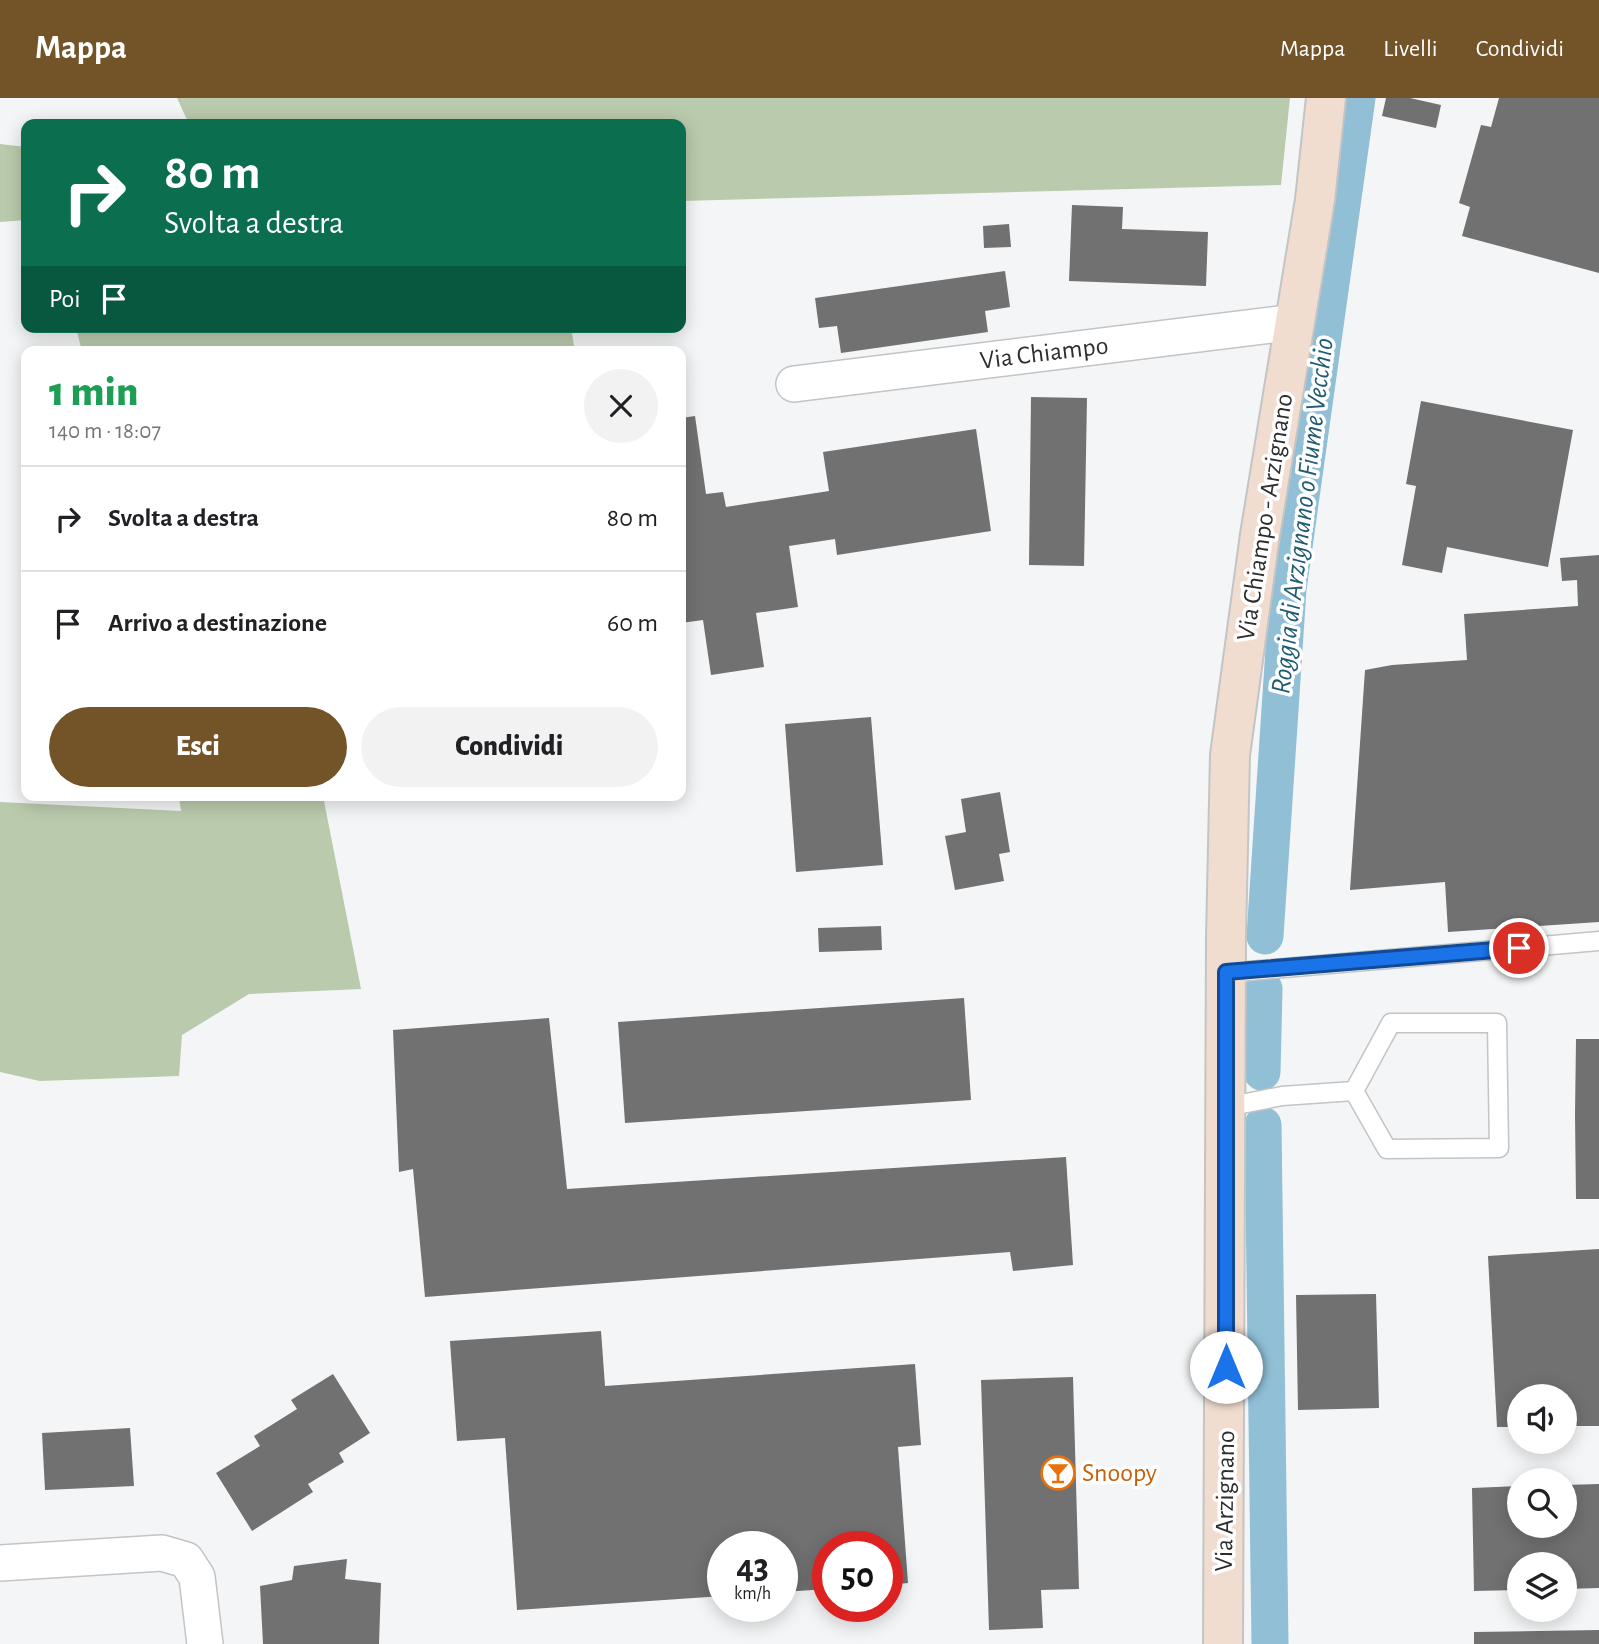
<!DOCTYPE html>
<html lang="it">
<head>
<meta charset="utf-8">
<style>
  body { margin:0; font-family:"Alegreya Sans",sans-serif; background:#f2f2f2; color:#202124; height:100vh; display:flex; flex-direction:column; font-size:26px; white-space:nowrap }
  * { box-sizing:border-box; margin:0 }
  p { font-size:23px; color:#757577 }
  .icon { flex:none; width:38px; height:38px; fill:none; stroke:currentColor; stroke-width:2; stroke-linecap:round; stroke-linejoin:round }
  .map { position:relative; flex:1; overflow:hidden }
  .sheet { position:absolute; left:21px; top:248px; width:665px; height:455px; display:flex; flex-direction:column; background:#fff; border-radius:14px; box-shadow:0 4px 18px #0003 }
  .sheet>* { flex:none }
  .hud { position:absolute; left:21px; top:21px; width:665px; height:214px; border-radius:14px; box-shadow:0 4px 18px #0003; background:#0b6e4f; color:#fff; overflow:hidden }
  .fabs { position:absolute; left:1507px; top:1286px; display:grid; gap:14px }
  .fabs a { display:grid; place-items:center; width:70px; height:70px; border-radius:50%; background:#fff; box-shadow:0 4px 18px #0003; font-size:35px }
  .speed { position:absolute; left:707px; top:1433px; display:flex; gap:14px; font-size:35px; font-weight:700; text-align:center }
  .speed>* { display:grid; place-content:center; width:91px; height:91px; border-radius:50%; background:#fff; box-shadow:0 4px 18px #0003; line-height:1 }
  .speed small { font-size:18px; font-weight:400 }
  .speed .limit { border:10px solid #d22; background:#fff; color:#111 }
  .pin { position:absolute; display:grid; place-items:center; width:60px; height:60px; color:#fff; margin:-30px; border:4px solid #fff; border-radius:50%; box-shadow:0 2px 7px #0007 }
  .me { position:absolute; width:77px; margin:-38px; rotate:0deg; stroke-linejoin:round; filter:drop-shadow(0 0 5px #0008) }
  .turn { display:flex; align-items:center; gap:24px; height:147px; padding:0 28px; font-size:32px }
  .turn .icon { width:91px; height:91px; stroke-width:2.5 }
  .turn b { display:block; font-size:49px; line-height:60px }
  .then { display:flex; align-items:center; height:66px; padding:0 28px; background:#0003; gap:14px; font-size:26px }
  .round { display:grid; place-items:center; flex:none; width:74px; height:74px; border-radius:37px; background:#f2f2f2 }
  .headline { display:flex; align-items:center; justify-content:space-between; height:119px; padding:0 28px }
  h1 { font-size:42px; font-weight:800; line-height:52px; color:#1e9e55 }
  .action { display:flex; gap:14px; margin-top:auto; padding:14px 28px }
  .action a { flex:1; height:80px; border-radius:42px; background:#735429; color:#fff; font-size:28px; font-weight:800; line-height:80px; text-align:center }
  .action a+a { background:#f2f2f2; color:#202124 }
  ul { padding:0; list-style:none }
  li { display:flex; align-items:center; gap:21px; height:105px; padding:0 28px; border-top:2px solid #e0e0e0 }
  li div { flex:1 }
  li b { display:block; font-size:26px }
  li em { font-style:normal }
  header { display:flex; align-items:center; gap:42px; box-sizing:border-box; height:98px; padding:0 35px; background:#735429; color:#fff }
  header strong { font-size:33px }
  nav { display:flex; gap:38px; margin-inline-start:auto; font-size:24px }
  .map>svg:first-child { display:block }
</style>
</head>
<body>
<header>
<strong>Mappa</strong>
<nav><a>Mappa</a><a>Livelli</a><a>Condividi</a></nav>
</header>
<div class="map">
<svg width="1599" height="1546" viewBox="0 0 1599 1546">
  <rect width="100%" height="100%" fill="#f4f5f6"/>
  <path fill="#bacaac" d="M177 0H1290L1281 87 681 103V26H189Z
    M0 46 26 49V122L0 124Z
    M76 229H571L575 254H82Z
    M179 698H323L361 891 249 896 182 937 179 978 40 983 0 974V704L181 713Z"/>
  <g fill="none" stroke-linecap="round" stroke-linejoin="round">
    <path stroke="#90bfd6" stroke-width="37" d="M1265 838 1288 491 1357 0
      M1262 974 1264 891
      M1263 1027 1270 1546"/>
  </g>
  <path fill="#727171" d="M1386 0H1410L1441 7 1436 30 1382 18Z
    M1499 0H1599V175L1462 138 1470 109 1459 105 1481 27 1491 29Z
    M1072 107 1123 109 1122 131 1208 134 1206 188 1069 183Z
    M1009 126 1011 149 984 150 983 128Z
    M1005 173 1010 209 985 213 988 234 841 255 837 228 819 230 815 200Z
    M1031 299 1087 300 1084 468 1029 467Z
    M1421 303 1573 332 1548 469 1447 449 1442 475 1402 467 1416 388 1406 386Z
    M695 318 706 396 723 394 726 409 829 393 823 354 976 331 991 433 837 457 835 441 789 448 798 509 756 515 764 569 711 577 703 522 681 525V320Z
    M1599 457V824L1448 834 1445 784 1350 792 1365 572 1392 567 1467 562 1464 516 1578 508 1577 482 1562 483 1560 460Z
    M871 619 883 767 796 774 785 626Z
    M1000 694 1010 754 999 756 1004 783 955 792 945 738 966 734 961 701Z
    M881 828 882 852 819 854 818 830Z
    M964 900 971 1002 625 1025 618 924Z
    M549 920 567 1091 1066 1059 1073 1167 1013 1173 1010 1154 425 1199 413 1071 399 1074 393 932Z
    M1576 941H1599V1101H1576L1575 1017Z
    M1599 1151V1328H1564V1298H1519V1329H1497L1488 1158Z
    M1376 1196 1379 1310 1298 1312 1296 1197Z
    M601 1233 605 1288 915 1266 921 1347 898 1349 908 1485 887 1487V1449H828V1491L782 1494V1449H723V1498L517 1512 505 1340 457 1343 450 1243Z
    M333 1276 370 1335 339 1355 344 1364 308 1386 313 1394 252 1433 216 1375 260 1348 254 1338 297 1311 291 1302Z
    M1073 1279 1079 1491 1041 1492 1043 1530 989 1532 981 1282Z
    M130 1330 134 1388 45 1392 42 1335Z
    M1599 1386V1490L1564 1491V1466H1519V1492L1474 1493 1472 1390 1519 1388V1428H1564V1387Z
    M347 1461 345 1481 381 1485 379 1546H263L260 1488 292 1482 294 1468Z
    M1599 1532V1546H1474V1534Z"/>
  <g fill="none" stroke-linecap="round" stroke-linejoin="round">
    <defs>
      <path id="lane" d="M1226 875 1599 843
        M1391 925H1497L1499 1050 1387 1051 1354 993Z
        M1226 1009 1282 998 1354 993"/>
      <path id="street" d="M794 286 1295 224
        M0 1465 162 1455 186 1462 197 1479 205 1546"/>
      <path id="secondary" d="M1223 1546 1226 840 1230 657 1260 437 1315 102 1326 0"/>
    </defs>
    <use href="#lane" stroke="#c3c4c5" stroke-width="21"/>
    <use href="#street" stroke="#c3c4c5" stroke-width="38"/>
    <use href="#secondary" stroke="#c3c4c5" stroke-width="42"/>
    <use href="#lane" stroke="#fff" stroke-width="18"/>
    <use href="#street" stroke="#fff" stroke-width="35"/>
    <use href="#secondary" stroke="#f1dcd0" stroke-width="38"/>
  </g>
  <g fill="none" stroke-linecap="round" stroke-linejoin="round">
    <defs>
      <path id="route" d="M1226 1269V874L1519 850"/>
    </defs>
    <use href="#route" stroke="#114b97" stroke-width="18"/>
    <use href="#route" stroke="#1a73e8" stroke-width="12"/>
  </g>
  <defs>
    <symbol id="bar-ring" viewBox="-11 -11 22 22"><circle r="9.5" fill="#fff" stroke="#e8710a" stroke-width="1.5"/><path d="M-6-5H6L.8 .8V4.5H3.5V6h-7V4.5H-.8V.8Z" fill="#e8710a"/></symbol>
  </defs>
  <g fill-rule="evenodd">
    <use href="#bar-ring" x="1039" y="1356" width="38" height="38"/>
  </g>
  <g text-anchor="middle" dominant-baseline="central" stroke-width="7" stroke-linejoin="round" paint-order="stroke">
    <g font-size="26" fill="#2c2d2d" stroke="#fff">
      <text transform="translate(1044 255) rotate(-7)">Via Chiampo</text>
      <text transform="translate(1265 419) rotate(-81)">Via Chiampo - Arzignano</text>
      <text transform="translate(1225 1403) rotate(-89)">Via Arzignano</text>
    </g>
    <g font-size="26" fill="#c56008" stroke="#fff" text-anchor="start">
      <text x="1082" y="1375">Snoopy</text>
    </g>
    <g font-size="28" font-style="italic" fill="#205b73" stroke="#fff">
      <text transform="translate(1303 418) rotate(-83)">Roggia di Arzignano o Fiume Vecchio</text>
    </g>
  </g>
</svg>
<div class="fabs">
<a><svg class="icon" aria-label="sound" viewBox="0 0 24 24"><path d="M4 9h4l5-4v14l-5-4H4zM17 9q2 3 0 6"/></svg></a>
<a><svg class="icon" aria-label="search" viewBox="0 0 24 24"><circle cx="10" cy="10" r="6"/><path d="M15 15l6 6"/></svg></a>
<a><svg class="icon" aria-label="layers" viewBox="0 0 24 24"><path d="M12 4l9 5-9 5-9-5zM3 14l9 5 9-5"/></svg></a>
</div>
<div class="speed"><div>43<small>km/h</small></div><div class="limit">50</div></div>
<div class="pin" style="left:1519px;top:850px;background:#d93025"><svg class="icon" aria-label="arrive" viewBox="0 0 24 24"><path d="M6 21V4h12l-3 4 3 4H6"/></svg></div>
<svg class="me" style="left:1226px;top:1269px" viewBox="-20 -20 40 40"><circle r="19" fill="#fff"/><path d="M0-13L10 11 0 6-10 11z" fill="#1a73e8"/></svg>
<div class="hud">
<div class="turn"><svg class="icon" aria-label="right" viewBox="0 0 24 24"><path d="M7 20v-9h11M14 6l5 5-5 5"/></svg><div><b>80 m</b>Svolta a destra</div></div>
<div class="then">Poi<svg class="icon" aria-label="arrive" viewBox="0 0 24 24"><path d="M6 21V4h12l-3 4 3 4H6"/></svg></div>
</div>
<section class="sheet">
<div class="headline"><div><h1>1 min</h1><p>140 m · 18:07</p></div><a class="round"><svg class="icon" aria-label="close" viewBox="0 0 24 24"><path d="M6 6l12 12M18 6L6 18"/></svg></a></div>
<ul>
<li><svg class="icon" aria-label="right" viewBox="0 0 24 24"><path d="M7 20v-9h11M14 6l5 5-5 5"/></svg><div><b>Svolta a destra</b></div><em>80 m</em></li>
<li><svg class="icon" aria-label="arrive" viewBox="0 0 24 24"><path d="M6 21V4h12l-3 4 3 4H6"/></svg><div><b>Arrivo a destinazione</b></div><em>60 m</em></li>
</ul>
<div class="action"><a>Esci</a><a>Condividi</a></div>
</section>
</div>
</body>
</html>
